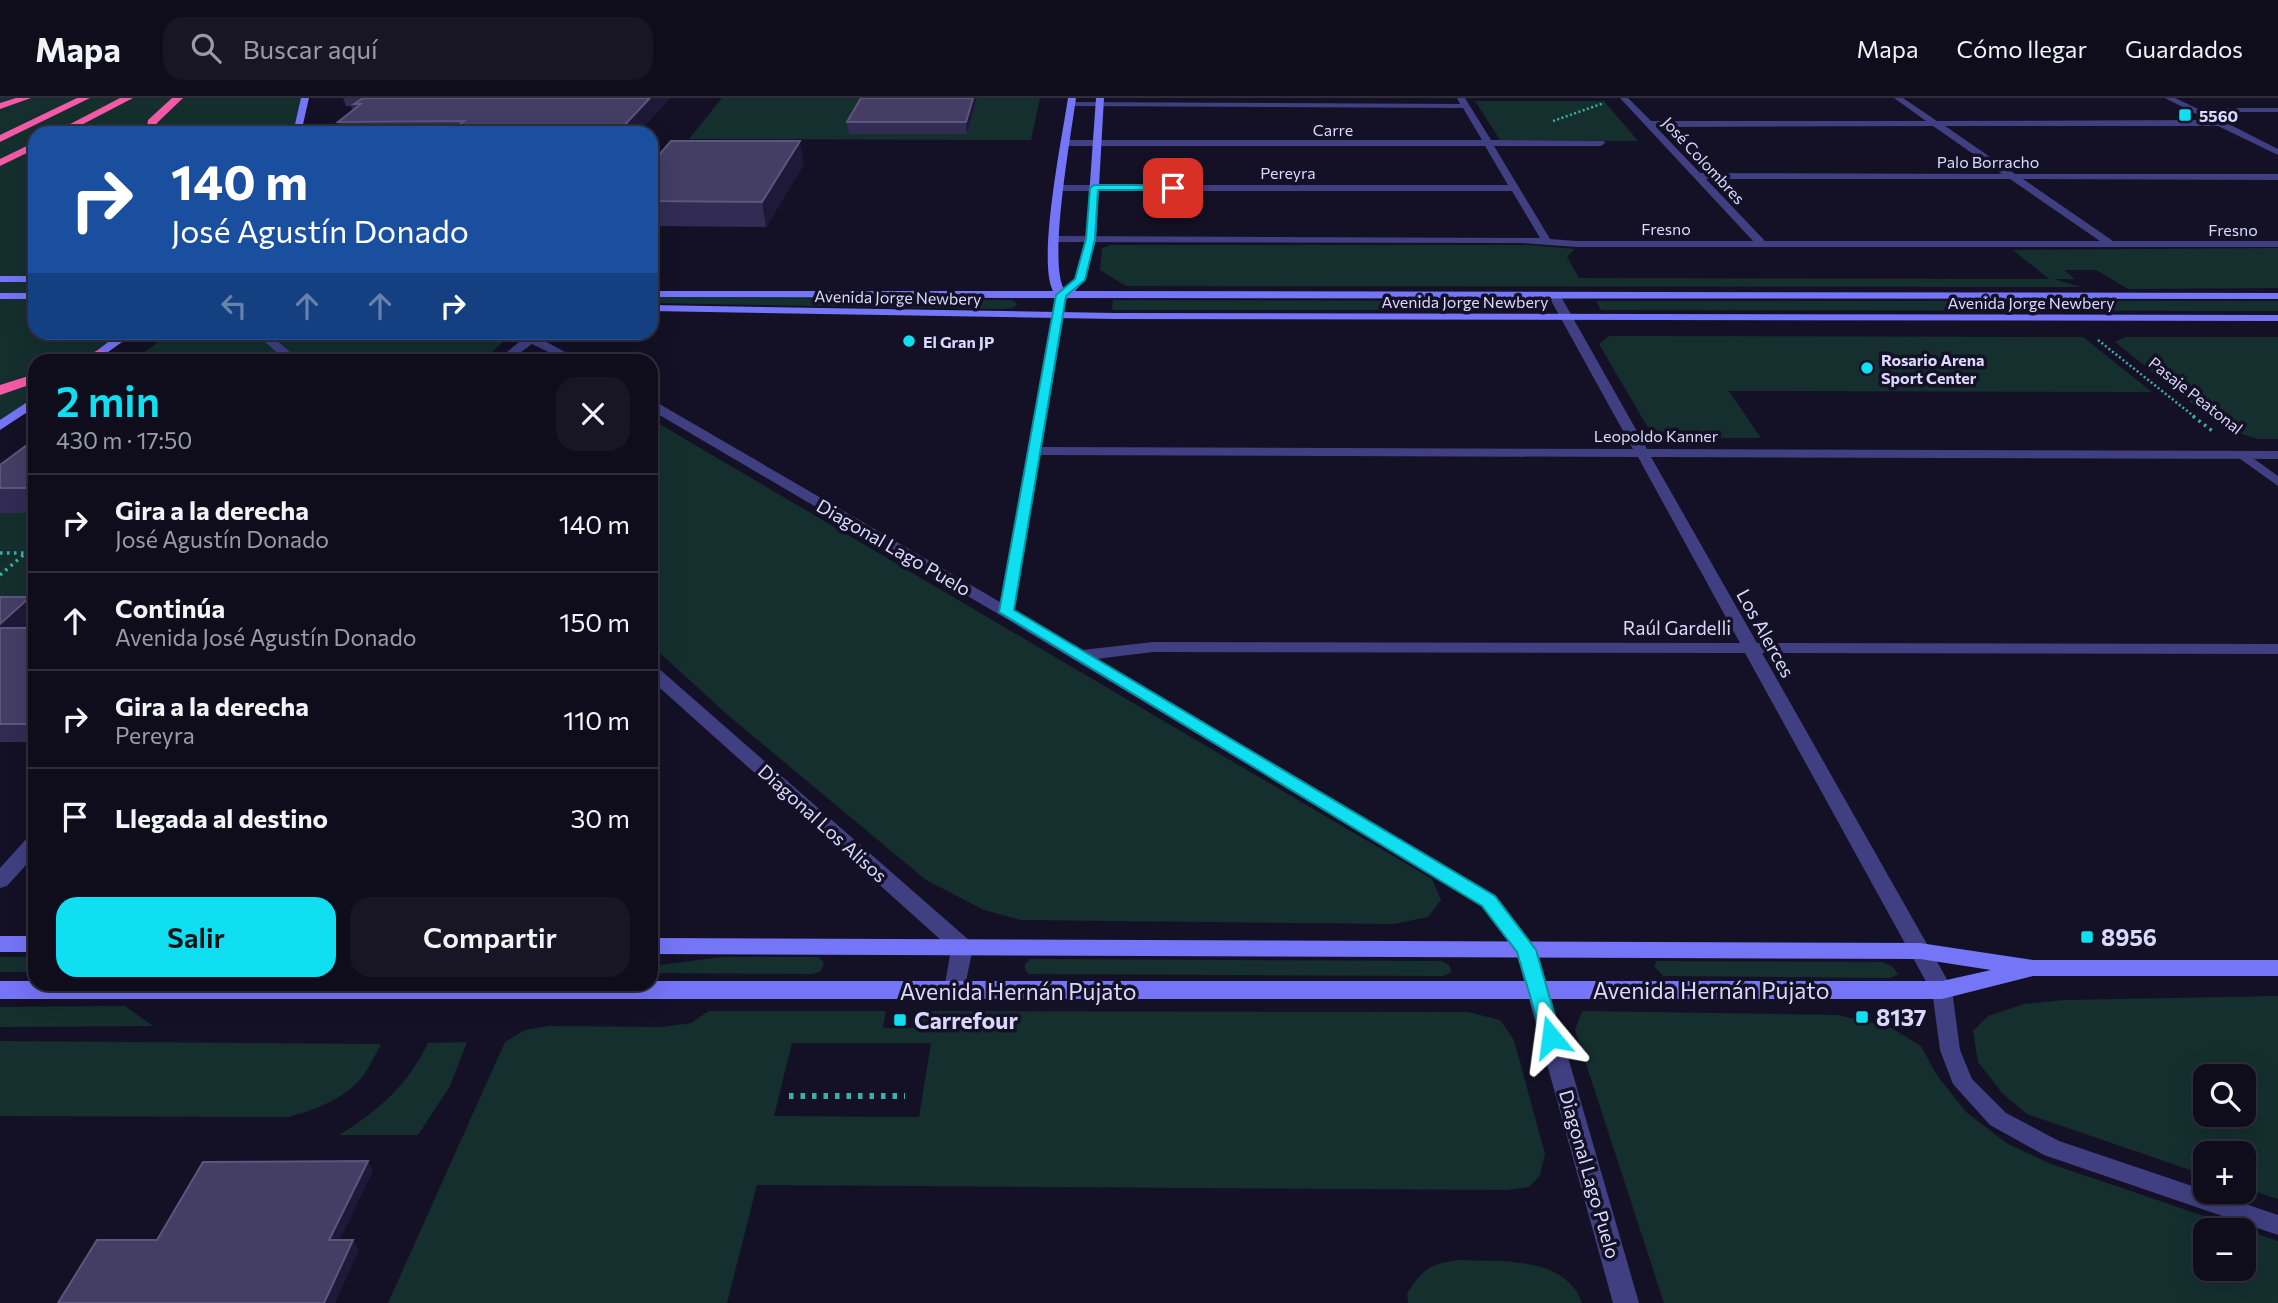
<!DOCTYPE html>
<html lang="es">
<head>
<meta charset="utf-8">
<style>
  body { margin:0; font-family:Commissioner,sans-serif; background:#181625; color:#f1f3f6; height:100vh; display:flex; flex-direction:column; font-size:26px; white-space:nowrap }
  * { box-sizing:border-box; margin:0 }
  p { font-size:23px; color:#9b9ca3 }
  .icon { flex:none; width:38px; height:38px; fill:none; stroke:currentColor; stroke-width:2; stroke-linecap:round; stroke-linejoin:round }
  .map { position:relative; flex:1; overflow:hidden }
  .side { position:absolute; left:28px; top:256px; width:630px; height:637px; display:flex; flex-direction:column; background:#0f0d1c; border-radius:21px; box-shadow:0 7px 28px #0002,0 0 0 2px #2f2d3b }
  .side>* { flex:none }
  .banner { position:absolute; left:28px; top:28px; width:630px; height:214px; border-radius:21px; box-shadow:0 7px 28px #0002,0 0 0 2px #2f2d3b; background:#1a4fa0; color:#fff; overflow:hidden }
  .buttons { position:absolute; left:2193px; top:966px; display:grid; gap:14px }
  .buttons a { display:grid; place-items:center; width:63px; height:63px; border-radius:14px; background:#0f0d1c; box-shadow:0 7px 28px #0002,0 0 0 2px #2f2d3b; font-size:35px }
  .pin { position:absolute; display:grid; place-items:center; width:60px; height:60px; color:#fff; margin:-30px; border-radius:14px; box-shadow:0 4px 10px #0006 }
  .me { position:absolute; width:77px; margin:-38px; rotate:344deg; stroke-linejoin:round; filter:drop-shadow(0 0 5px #0008) }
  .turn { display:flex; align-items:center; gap:24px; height:147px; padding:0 28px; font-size:32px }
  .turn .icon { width:91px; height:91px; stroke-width:2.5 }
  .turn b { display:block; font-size:49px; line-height:60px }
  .lanes { display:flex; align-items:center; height:66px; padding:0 28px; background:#0003; justify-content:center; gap:35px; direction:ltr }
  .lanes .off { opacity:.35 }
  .round { display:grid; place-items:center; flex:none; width:74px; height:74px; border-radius:21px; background:#181625 }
  .summary { display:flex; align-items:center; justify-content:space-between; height:119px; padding:0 28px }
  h1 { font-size:42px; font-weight:600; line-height:52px; color:#0fdff1 }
  .primary-button { display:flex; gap:14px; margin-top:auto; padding:14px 28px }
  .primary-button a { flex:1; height:80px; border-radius:21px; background:#0fdff1; color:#111; font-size:28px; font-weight:600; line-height:80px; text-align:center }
  .primary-button a+a { background:#181625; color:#f1f3f6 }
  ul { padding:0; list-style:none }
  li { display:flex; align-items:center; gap:21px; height:98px; padding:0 28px; border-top:2px solid #2f2d3b }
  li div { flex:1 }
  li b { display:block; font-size:26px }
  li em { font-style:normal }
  header { display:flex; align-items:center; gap:42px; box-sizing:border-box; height:98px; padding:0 35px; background:#0f0d1c; border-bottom:2px solid #2f2d3b }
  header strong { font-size:33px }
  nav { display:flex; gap:38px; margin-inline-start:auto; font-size:24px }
  .search { width:490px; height:63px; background:#181625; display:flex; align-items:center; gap:18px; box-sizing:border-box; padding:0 24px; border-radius:21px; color:#9b9ca3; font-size:26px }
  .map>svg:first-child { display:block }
</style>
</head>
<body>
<header>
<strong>Mapa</strong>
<div class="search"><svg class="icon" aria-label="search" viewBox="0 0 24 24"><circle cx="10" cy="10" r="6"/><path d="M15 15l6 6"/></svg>Buscar aquí</div>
<nav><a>Mapa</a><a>Cómo llegar</a><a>Guardados</a></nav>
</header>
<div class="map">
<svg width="2278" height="1205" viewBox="0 0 2278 1205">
  <rect width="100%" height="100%" fill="#141126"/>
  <path fill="#142f2e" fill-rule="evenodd" d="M0 0H305L297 35H35V234L130 235 90 262H35V303L0 328Z
    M722 0H1040L1031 42 689 41Z
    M1475 3H1604L1638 43 1500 42Z
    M1111 147H1530L1575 151 1567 159 1579 180 2049 181 2013 152 2278 150V190L2128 191 2096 172H2064L2075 181H2054L2081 189 1126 188 1100 172 1102 150Z
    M651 199 1011 202 1018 206 1013 210 1001 211 651 205Z
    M1113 202 1516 203 1521 212H1112Z
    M1596 203H2278V213L1601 212Z
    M500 234 504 243 484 262H134L170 235Z
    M1609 238 2083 239 2152 294 1729 293 1761 340H1654L1599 246Z
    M2126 239H2278V341H2258L2222 330 2115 244Z
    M651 321 1432 781 1441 802 1428 819 1394 826 1021 822 984 812 926 782 730 619 651 547Z
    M0 415H35V517L0 516Z
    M0 859H35V874H0Z
    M722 859H818L824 864 821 873 813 876 651 875V868Z
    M1030 861 1441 863 1449 867 1452 874 1443 878 1029 876 1025 872V866Z
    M1657 863 1882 864 1892 868 1898 876 1890 880 1663 878 1654 868Z
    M2278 898V1101L2244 1090V1055H2205V1077L2027 1016 2003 996 1978 964 1973 933 1988 918 2024 906 2064 902ZM2205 978H2244V1017H2205Z
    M125 908 153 928 0 929V909Z
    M709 913H886L883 930H914L917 913 1468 914 1500 922 1514 942 1545 1056 1540 1077 1529 1089 1506 1092 757 1087 727 1205H388L505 944 525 932 549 928 663 929 691 925ZM792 945H931L919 1019 774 1018Z
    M1582 913 1837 917 1890 929 1921 948 1936 976 1966 1014 2008 1046 2051 1066 2278 1143V1205H1664L1575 932ZM2205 1132H2244V1171H2205Z
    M0 943 381 946C376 955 371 966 365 975 349 999 314 1013 288 1019L0 1018Z
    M467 944 450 988 418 1037H339C378 1013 408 987 428 945Z
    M1459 1162C1500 1164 1565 1157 1582 1205H1408L1407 1196C1423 1171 1429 1166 1459 1162Z"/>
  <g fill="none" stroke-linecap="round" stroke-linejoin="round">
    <path stroke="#37b2a8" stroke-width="2.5" stroke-dasharray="2 2.5" stroke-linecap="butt" d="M1553 23 1604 5
      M2098 242 2196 320"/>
    <path stroke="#37b2a8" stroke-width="3.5" stroke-dasharray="2.5 4.5" stroke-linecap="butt" d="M2193 318 2215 335
      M0 455H24
      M0 477 35 447"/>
    <path stroke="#37b2a8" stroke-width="6" stroke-dasharray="4.5 7" stroke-linecap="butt" d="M789 998H905"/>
    <path fill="#403f82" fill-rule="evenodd" d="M2243 353 2278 378V388L2239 360 2237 357Z
      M1942 884 1949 887 1952 892 1960 952 1972 981 2006 1015 2059 1043 2278 1117V1137L2044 1057 1990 1027 1953 986 1940 952 1932 892 1935 887Z"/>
    <path fill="#403f82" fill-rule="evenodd" d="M1457 0H1465L1491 42 1604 43 1605 45 1601 48H1494L1550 141 1577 143H1753L1620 0H1628L1651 23H1926L1894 0H1903L1937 23 2208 22 2165 0H2175L2196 10H2278V14H2205L2278 51V57L2218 28H1945L2015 76H2278V82L2023 81 2113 143H2278V149H1577L1522 145 1053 144 1048 141 1053 138 1540 140 1512 93H1060L1055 90 1060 87H1508L1485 48H1066L1062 45 1066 42H1482L1463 10 1071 8 1067 6 1071 4 1460 6ZM1933 28 2002 76 1700 75 1656 29ZM1706 81H2010L2100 143H1765Z
      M1554 194 1560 197 1647 351 2278 353V361L1651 359 1757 545 2278 546V556L1762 555 1953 892 1950 898 1942 901 1934 898 1745 555 1153 554 1096 561 1496 798 1537 852 1639 1205H1613L1516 854 1482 808 1000 517 651 312V303L656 304 1000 504 1054 215 1064 217 1042 349 1633 351 1548 197ZM1040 357 1638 359 1740 545 1153 544 1082 552 1014 512Z
      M253 234H267L299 262H286Z
      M511 234 540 235 542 237 539 240 580 262H565L532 246 510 262H497L523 241Z
      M651 568 657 569 970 843 973 849 963 898 955 901 947 898 944 892 951 851 651 582Z
      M35 737V757L7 788 0 790V770L28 739Z"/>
    <path fill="#7575f7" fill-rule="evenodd" d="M301 0H309L301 35H293Z
      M1068 0H1076C1071 38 1048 164 1064 191L1075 181 1086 141 1096 0H1104L1096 141 1085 182 1075 193 2278 195V201L1068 200 1061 203 1056 200 651 199V193H1053C1037 163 1062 40 1068 0Z
      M0 178H35V184H0Z
      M0 195H35V201H0Z
      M651 207 1115 215 2278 217V223L1115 221 651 213Z
      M122 234H136L97 262H84Z
      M35 299V309L0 332V322Z
      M0 838H35V854H0Z
      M651 840 1920 845 2033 862H2278V878H2033L1942 901H0V883H1942L1991 872 1920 861 651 856Z"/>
    <path fill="#f55aa7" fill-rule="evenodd" d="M16 0H31L0 11V5Z
      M77 0H90L0 44V37Z
      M120 0H133L66 35H53Z
      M172 0H183L157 25 156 35H146L148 22Z
      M35 44V51L0 68V61Z
      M99 252 104 253 106 256C99 264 85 263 75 262Z
      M35 276V285L0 297V287Z"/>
  </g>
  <path fill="#322b53" d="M343 0H670L638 35H341L338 24 354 12H353L351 8H346Z
    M977 0 967 36H849L847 24Z
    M651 66H804L766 129 651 128Z
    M35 347V415H0V367Z
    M0 499 35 509V521L25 530H35V644H0Z"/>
  <path fill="#1e1939" d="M650 0H670L638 35H617Z
    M973 0H977L967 36 966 24Z
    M800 43 804 66 766 129 762 104Z
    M30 499 35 509V521L6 547 0 537V526Z
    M35 619V636L29 626Z
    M368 1063 373 1073 335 1152 329 1142Z
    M353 1142 359 1152 335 1205H324Z"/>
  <path fill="#443e65" stroke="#5c567d" stroke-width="2" d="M363 0H650L617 35H449L464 23 338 24 361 6H354Z
    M861 0H973L966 24H847Z
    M671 43H800L762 104 651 103V66Z
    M27 347H35V390H0V367Z
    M0 499H30L0 526Z
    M0 530H35V619L29 626H0Z
    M368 1063 329 1142H353L324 1205H58L97 1142H157L203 1064Z"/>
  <path fill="#0fdff1" stroke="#0a919d" stroke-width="2" d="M1173 87 1176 92H1098L1095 141 1085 182 1066 198 1014 512 1495 798 1536 852 1561 939 1558 945 1551 947 1544 945 1517 854 1482 808 999 514 1056 197 1075 181 1086 141 1090 90 1094 87Z"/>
  <g fill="#0fdff1" stroke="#141126" stroke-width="2.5">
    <rect x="2178" y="10" width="14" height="14" rx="3.5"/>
    <circle cx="909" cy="243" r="7"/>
    <circle cx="1867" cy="270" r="7"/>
    <rect x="2080" y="832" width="14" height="14" rx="3.5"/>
    <rect x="1855" y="912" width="14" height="14" rx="3.5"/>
    <rect x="893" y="915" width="14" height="14" rx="3.5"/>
  </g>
  <g text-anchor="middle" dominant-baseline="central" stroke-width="7" stroke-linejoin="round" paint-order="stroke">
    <g font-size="16" font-weight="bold" fill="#dbd8fd" stroke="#141126" text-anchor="start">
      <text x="2199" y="17">5560</text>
      <text x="923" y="243">El Gran JP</text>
      <text x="1881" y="261">Rosario Arena<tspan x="1881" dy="18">Sport Center</tspan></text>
    </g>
    <g font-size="16" fill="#dbd8fd" stroke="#141126">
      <text x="1333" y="31">Carre</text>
      <text transform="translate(1704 62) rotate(47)">José Colombres</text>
      <text x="1988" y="63">Palo Borracho</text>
      <text x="1288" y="74">Pereyra</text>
      <text x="1666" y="130">Fresno</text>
      <text x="2233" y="131">Fresno</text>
      <text transform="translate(898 199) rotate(1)">Avenida Jorge Newbery</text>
      <text x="1465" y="203">Avenida Jorge Newbery</text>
      <text x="2031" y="204">Avenida Jorge Newbery</text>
      <text transform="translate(2196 297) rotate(38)">Pasaje Peatonal</text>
      <text x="1656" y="337">Leopoldo Kanner</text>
    </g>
    <g font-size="19" fill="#dbd8fd" stroke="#141126">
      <text transform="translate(894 449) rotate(30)">Diagonal Lago Puelo</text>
      <text x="1677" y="529">Raúl Gardelli</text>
      <text transform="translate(1766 535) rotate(61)">Los Alerces</text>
      <text transform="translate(823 725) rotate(42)">Diagonal Los Alisos</text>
      <text transform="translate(1590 1076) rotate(74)">Diagonal Lago Puelo</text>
    </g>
    <g font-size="23" font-weight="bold" fill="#dbd8fd" stroke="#141126" text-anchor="start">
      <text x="2101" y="839">8956</text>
      <text x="1876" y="919">8137</text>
      <text x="914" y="922">Carrefour</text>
    </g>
    <g font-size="23" fill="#dbd8fd" stroke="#141126">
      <text x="1711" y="892">Avenida Hernán Pujato</text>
      <text x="1018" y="893">Avenida Hernán Pujato</text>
    </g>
  </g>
</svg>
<div class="buttons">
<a><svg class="icon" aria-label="search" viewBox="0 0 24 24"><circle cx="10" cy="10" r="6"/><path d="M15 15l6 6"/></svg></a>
<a>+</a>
<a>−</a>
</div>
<div class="pin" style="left:1173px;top:90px;background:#d93025"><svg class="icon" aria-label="arrive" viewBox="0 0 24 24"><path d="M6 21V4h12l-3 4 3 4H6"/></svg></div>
<svg class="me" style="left:1551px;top:939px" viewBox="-20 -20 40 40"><path d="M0-17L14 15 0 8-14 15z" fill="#0fdff1" stroke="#fff" stroke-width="4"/></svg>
<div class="banner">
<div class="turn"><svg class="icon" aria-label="right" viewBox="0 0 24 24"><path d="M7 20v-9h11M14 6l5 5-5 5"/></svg><div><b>140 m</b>José Agustín Donado</div></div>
<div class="lanes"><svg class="icon off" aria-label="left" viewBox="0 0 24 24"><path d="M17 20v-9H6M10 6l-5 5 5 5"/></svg><svg class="icon off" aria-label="ahead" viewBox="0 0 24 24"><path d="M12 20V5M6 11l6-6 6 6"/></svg><svg class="icon off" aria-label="ahead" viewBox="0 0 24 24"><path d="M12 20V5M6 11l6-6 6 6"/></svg><svg class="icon" aria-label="right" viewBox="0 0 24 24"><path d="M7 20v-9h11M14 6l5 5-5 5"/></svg></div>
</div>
<section class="side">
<div class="summary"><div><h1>2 min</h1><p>430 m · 17:50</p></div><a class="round"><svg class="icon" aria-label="close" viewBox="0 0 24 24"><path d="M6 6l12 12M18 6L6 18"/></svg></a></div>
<ul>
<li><svg class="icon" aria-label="right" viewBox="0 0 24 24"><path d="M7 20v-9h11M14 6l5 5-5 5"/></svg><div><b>Gira a la derecha</b><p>José Agustín Donado</p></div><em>140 m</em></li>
<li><svg class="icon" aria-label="ahead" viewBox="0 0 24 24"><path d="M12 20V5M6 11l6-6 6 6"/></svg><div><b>Continúa</b><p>Avenida José Agustín Donado</p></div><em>150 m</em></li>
<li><svg class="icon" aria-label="right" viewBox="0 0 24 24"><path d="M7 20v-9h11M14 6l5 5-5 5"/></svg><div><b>Gira a la derecha</b><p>Pereyra</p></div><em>110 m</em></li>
<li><svg class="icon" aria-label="arrive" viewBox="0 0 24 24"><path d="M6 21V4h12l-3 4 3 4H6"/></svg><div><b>Llegada al destino</b></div><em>30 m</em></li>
</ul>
<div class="primary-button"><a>Salir</a><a>Compartir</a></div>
</section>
</div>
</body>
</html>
